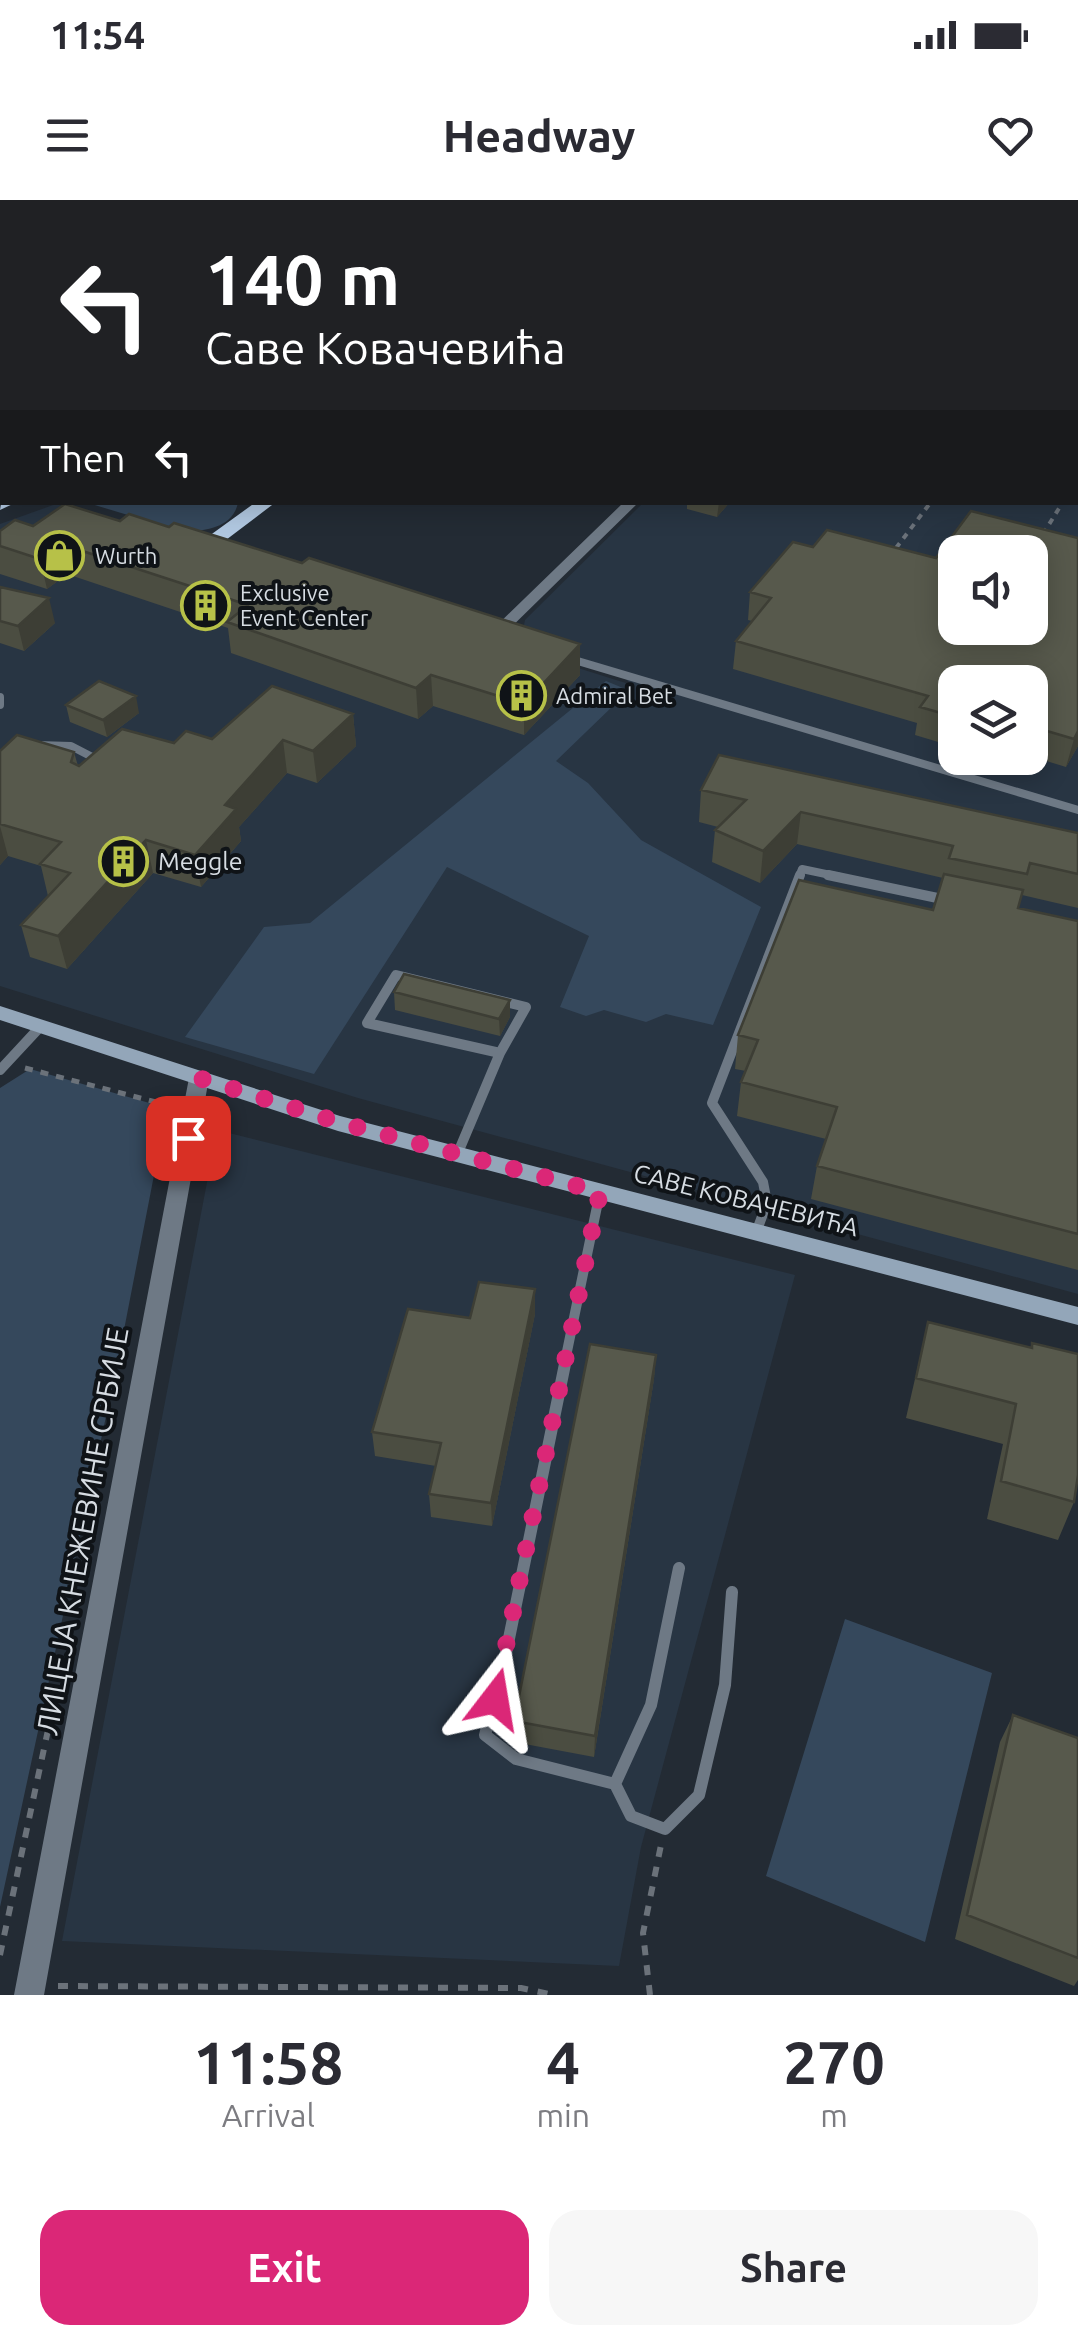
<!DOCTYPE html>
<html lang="en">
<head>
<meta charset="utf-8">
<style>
  body { margin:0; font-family:Ubuntu,sans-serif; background:#f7f7f7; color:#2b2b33; height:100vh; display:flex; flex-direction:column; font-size:38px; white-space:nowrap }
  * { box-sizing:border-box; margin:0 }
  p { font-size:32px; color:#7c7c81 }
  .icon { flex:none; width:55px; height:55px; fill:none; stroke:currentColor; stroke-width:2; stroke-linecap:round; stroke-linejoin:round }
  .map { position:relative; height:1795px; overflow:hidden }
  .drawer { display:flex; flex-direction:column; background:#fff; flex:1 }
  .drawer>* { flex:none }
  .banner { position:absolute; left:0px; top:0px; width:1080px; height:305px; box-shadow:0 5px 25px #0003; background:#202124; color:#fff; overflow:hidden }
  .tools { position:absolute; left:938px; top:335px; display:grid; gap:20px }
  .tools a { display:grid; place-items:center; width:110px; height:110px; border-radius:20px; background:#fff; box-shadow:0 5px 25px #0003; font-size:50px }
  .pin { position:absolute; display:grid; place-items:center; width:85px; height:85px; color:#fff; margin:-42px; border-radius:20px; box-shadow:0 5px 15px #0006 }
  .me { position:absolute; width:110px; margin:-55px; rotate:14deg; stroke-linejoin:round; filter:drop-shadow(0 0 8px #0008) }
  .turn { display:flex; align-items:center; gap:35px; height:210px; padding:0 40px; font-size:45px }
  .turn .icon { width:130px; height:130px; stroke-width:2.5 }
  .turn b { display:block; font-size:70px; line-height:85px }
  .then { display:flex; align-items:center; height:95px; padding:0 40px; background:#0003; gap:20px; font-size:38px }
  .eta { display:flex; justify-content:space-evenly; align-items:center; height:170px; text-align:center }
  .eta b { font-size:60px; font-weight:700; line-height:70px }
  .action { display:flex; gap:20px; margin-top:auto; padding:20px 40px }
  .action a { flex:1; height:115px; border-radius:30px; background:#db2777; color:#fff; font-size:40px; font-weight:700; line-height:115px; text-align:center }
  .action a+a { background:#f7f7f7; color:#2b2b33 }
  .status { display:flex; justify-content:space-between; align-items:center; height:70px; padding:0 50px; background:#fff; direction:ltr }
  .status svg { height:28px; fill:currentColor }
  header { display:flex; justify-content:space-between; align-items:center; height:130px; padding:0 40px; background:#fff; font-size:45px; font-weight:700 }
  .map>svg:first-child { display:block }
</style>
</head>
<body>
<div class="status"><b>11:54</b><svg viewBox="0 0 49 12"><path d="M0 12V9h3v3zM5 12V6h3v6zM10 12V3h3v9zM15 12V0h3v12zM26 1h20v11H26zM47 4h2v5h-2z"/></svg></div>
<header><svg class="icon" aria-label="menu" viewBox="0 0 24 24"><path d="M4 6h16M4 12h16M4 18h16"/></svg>Headway<svg class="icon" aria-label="heart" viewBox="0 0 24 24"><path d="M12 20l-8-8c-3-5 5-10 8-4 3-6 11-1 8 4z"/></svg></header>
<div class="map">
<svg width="1078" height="1795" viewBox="0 0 1078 1795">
  <rect width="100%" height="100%" fill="#232b34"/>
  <path fill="#283543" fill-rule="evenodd" d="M1078 285V1094L358 898 0 786V324L56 304 632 485 616 470 534 442 523 430 525 420 643 303 1078 302ZM955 352H1030V428H955ZM955 482H1030V558H955Z
    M217 930 795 1075 641 1647 619 1766 62 1741Z"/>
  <path fill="#35485c" d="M238 302C234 328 203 332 181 331L88 303Z
    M606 481 623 488 632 499 615 504 556 561 588 583 641 640 761 707 713 825 666 814 646 822 604 810 586 816 560 807 589 736 447 667 314 874 185 837 264 727 310 723Z
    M30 869 167 908 118 1161 0 1707V888Z
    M845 1419 992 1473 925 1742 766 1676Z"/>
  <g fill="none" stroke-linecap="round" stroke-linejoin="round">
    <path stroke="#6b727a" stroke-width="4" stroke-dasharray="6 6" stroke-linecap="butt" d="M1043 334 1063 302
      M896 348 931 302"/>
    <path stroke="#6b727a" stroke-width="5" stroke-dasharray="8 8" stroke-linecap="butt" d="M25 868 167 905 172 910"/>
    <path stroke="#6b727a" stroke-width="6" stroke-dasharray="10 10" stroke-linecap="butt" d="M0 1755 61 1469
      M58 1786 521 1788 554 1795
      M650 1795 643 1733 661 1645"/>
    <path stroke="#6e7985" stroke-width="6" d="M0 2H5"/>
    <path stroke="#6e7985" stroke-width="8" d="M571 459 1078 610
      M0 497V505
      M37 545 71 546 100 561
      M799 677 802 669 840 677"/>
    <path stroke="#6e7985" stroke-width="10" d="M828 675 947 700
      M396 775 526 807 500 853 367 823Z
      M0 870 40 827
      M457 955 500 853
      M757 1030 767 1003 763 982 712 903 800 675
      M564 1166 600 992"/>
    <path stroke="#6e7985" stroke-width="12" d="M565 1164 504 1463 485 1535 516 1559 615 1584 651 1505 679 1368
      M615 1584 631 1616 665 1629 699 1595 725 1485 732 1392"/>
    <path fill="#6e7985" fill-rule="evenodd" d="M0 281 2 282V290H0Z
      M624 302H639L499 439 485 438V432L491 431Z
      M199 871 209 878 44 1795H14L189 878Z"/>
    <path fill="#93a6b9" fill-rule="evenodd" d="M0 806 340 916 1078 1107V1125L338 931 0 820Z"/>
    <path fill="#b1c8e1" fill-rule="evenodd" d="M44 0H66L68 2H46Z
      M95 0H117L119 2H97Z
      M2 230V240L0 241V231Z
      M2 298V302H17L0 310Z
      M256 302H276L210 352H198V344Z"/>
  </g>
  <path fill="#4b4d41" d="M1058 0H1078V5V2H1058Z
    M687 302H730L717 317 687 309Z
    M971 311 1078 546 1066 567 1030 556V482H955V547L915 535 917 523 733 469 736 441 752 421 748 420 750 392 813 347 936 358Z
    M120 321 169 327 302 363 580 444V475L524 535 433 506 418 519 231 453 228 428 67 374 47 389 0 374V331L33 326Z
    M0 387 55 423 24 451 0 443Z
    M66 505 139 513 107 537 70 522Z
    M353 514 356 546 317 583 287 573 239 627 241 641 201 687 153 673 67 769 30 757 21 725 48 696 41 666 8 656 0 665V551L74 552 78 566 174 543 212 539Z
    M990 558H1013L1010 563Z
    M701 590 1078 633V708L1022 695 1018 708 1078 721V1070L811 999 817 966 826 939 737 916 741 882 746 871 735 869 738 835 933 710 943 678 797 644 760 683 712 662 715 630 718 627 699 622Z
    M394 792 510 800V817L500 836 395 810Z
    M535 1089V1114L492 1326 431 1317 429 1294 436 1266 375 1256 372 1232 470 1118Z
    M928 1122 1031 1148 1032 1143 1074 1302 1058 1340 987 1319 1003 1244 906 1218Z
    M656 1155 654 1179 594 1557 514 1542V1521Z
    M1013 1515 1078 1538V1780L1074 1786 955 1739 1000 1542Z"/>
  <path fill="#3d3e35" d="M2 50V73L0 75V51Z
    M719 302H730L717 317Z
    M61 344 67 374 47 389 40 359Z
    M49 398 55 423 24 451 18 426Z
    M580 444V475L524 535V504Z
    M431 475 433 506 418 519 416 488Z
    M136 496 139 513 107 537 103 520Z
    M353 514 356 546 317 583 313 551Z
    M1078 531V546L1066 567 1074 539Z
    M283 540 287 573 239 627 241 641 201 687 195 655 225 605Z
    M801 612 797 644 760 683 763 651Z
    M0 626 8 656 0 665Z
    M146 640 153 673 67 769 58 736Z
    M510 800V817L500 836 499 819Z
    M535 1089V1114L492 1326 491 1303Z
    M656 1155 654 1179 594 1557 595 1536Z"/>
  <path fill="#57594c" stroke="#3d3e35" stroke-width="2.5" fill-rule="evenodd" d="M0 23H2V50L0 51Z
    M65 304 120 321 129 314 169 327 174 323 302 363 309 358 580 444 524 504 431 475 416 488 227 422 248 405 61 344 40 359 0 346V331L15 320 33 326Z
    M971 311 1078 338V531L1074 539 1030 526V482H955V517L920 507 928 496 736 441 771 398 750 392 793 342 813 347 827 330 936 358ZM955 352H1030V428H955Z
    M0 387 49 398 18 426 0 421Z
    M99 481 136 496 103 520 66 505Z
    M272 486 353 514 313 551 283 540 225 605 236 609 195 655 146 640 58 736 21 725 70 673 40 664 61 642 0 624V551L17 535 74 552 71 562 79 566 122 529 174 543 186 531 212 539Z
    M719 555 1078 633V674L1030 663 1027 674 949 658 953 646 801 612 763 651 715 630 746 600 701 590Z
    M944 674 1023 690 1018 708 1078 721V1034L817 966 837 907 741 882 758 840 738 835 799 680 933 710Z
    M404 774 510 800 499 819 394 792Z
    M479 1082 535 1089 491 1303 429 1294 441 1243 372 1232 408 1109 470 1118Z
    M928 1122 1032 1148V1143L1078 1154V1275L1074 1302 1001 1281 1016 1204 916 1178Z
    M590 1144 656 1155 595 1536 514 1521Z
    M1013 1515 1078 1538V1758L967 1715Z"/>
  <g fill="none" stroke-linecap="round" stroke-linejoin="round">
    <path stroke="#db2777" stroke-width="18" stroke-dasharray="0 32.4" d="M188 938 199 878 338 922 600 992 495 1499"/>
  </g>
  <defs>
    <symbol id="shop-ring" viewBox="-11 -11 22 22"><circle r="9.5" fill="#0f1317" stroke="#b7c148" stroke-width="1.5"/><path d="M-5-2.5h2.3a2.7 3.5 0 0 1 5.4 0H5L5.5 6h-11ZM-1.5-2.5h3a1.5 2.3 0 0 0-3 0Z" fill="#b7c148"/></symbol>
    <symbol id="building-ring" viewBox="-11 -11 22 22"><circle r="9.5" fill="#0f1317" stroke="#b7c148" stroke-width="1.5"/><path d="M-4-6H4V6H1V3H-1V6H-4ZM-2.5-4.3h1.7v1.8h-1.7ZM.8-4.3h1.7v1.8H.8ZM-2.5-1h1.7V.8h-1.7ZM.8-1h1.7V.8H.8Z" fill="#b7c148"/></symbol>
  </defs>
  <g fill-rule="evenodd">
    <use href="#shop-ring" x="32" y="328" width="55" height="55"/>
    <use href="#building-ring" x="178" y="378" width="55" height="55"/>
    <use href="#building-ring" x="494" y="468" width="55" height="55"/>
    <use href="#building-ring" x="96" y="634" width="55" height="55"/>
  </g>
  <g text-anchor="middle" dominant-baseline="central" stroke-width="8" stroke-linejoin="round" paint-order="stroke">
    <g font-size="22" fill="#d6dce2" stroke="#0f1317" text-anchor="start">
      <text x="95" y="355">Wurth</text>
      <text x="240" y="392">Exclusive<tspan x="240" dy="25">Event Center</tspan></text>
      <text x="556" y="495">Admiral Bet</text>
    </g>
    <g font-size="25" fill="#d6dce2" stroke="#0f1317" text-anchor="start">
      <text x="158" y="661">Meggle</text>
    </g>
    <g font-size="25" fill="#d6dce2" stroke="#0f1317">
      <text transform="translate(746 1000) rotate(14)">САВЕ КОВАЧЕВИЋА</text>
    </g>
    <g font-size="30" fill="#d6dce2" stroke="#0f1317">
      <text transform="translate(82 1331) rotate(-80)">ЛИЦЕЈА КНЕЖЕВИНЕ СРБИЈЕ</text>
    </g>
  </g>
</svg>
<div class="tools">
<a><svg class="icon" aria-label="sound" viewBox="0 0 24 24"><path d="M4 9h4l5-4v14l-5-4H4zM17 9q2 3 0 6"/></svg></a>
<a><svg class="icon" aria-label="layers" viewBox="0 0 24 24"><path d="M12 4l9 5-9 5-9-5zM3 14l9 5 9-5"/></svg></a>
</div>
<div class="pin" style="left:188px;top:938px;background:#d93025"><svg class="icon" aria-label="arrive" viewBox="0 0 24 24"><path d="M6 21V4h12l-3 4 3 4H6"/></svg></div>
<svg class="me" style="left:495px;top:1499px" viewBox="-20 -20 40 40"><path d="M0-17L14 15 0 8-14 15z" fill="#db2777" stroke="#fff" stroke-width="4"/></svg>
<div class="banner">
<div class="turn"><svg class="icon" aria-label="left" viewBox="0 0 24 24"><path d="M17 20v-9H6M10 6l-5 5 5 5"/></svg><div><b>140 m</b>Саве Ковачевића</div></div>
<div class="then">Then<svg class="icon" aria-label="left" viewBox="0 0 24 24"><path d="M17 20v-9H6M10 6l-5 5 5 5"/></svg></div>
</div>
</div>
<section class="drawer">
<div class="eta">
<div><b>11:58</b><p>Arrival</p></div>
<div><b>4</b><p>min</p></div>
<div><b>270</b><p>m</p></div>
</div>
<div class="action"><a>Exit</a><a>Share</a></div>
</section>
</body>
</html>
